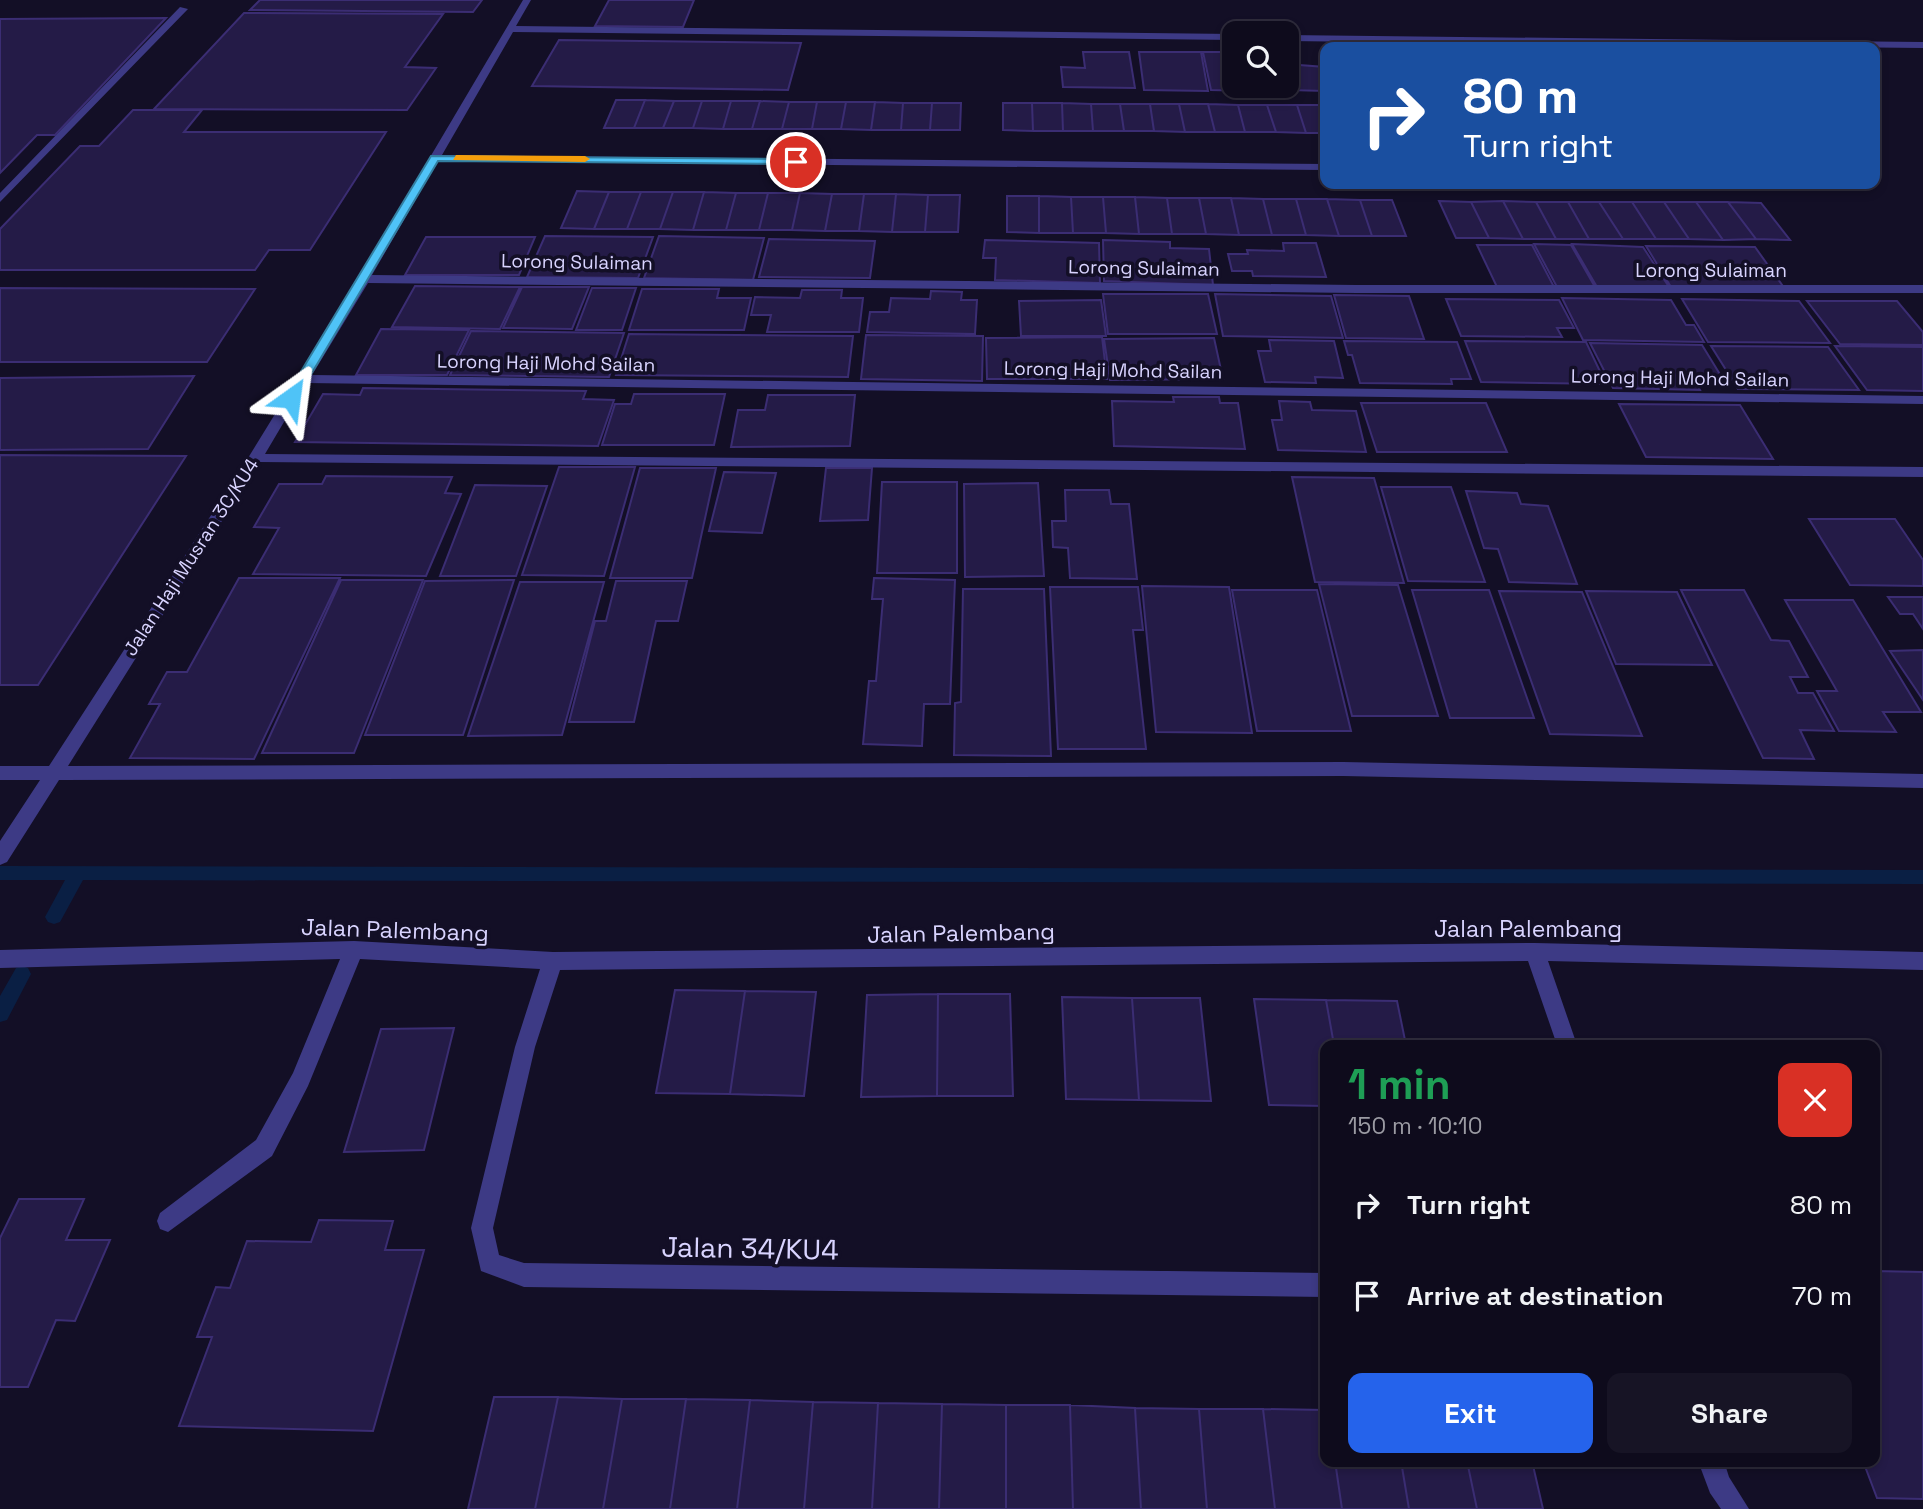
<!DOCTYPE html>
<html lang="en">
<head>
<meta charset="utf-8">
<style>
  body { margin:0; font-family:"Space Grotesk",sans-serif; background:#171425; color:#f1f3f6; height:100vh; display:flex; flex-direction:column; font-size:26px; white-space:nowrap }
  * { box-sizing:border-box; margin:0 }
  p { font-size:23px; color:#9b9ba3 }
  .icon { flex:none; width:38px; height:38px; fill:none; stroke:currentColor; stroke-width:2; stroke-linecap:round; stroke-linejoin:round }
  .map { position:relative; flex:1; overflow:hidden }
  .side { position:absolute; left:1320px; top:1040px; width:560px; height:427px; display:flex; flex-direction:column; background:#0e0b1c; border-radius:14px; box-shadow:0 4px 10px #0003,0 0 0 2px #2e2b3b }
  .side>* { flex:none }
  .guide { position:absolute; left:1320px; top:42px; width:560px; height:147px; border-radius:14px; box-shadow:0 4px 10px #0003,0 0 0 2px #2e2b3b; background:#1a4fa0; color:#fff; overflow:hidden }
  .controls { position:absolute; left:1222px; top:21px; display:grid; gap:14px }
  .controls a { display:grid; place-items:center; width:77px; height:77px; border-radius:14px; background:#0e0b1c; box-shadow:0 4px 10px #0003,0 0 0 2px #2e2b3b; font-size:35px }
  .pin { position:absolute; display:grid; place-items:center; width:60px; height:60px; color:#fff; margin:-30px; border:4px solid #fff; border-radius:50%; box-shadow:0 2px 7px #0007 }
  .me { position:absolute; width:77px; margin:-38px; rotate:31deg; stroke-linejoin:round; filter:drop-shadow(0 0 5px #0008) }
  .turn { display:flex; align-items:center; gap:24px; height:147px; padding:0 28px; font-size:32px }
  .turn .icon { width:91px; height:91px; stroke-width:2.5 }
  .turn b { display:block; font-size:49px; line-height:60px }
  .round { display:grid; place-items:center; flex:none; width:74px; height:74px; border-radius:14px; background:#171425 }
  .summary { display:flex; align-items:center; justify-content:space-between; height:119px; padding:0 28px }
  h1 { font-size:42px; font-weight:700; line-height:52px; color:#1e9e55 }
  .action { display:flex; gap:14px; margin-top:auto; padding:14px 28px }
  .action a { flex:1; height:80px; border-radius:14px; background:#2563eb; color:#fff; font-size:28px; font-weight:700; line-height:80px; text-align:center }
  .action a+a { background:#171425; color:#f1f3f6 }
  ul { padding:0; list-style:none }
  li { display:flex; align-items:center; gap:21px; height:91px; padding:0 28px }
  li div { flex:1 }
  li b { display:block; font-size:26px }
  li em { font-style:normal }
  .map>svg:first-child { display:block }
</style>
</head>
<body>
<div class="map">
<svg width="1923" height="1509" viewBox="0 0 1923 1509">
  <rect width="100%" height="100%" fill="#130f26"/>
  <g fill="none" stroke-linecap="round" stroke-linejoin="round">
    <path fill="#0a1f44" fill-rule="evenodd" d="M0 866 1923 870V884L83 880 60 922 54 924 48 922 45 917 65 880H0Z
      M22 966 28 968 31 974 7 1020 0 1022V996L16 968Z"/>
  </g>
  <path fill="#241b47" stroke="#3b2d73" stroke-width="2" d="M260 0H482L473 12 250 10Z
    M609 0H694L683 27 595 26Z
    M244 13 443 14 405 67 436 68 407 110 154 109Z
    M166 18 55 135H37L0 173V19Z
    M559 40 801 43 788 90 532 86Z
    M1083 52H1129L1135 88 1063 87 1061 67 1085 68Z
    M1139 52H1201L1208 91 1144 90Z
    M1203 52H1234V86H1248L1249 91 1211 90Z
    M1286 64 1325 67V91L1257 89 1256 86H1286Z
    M616 100H645L634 128H604Z
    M645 100 674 101 663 128H634Z
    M674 101H702L693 128H663Z
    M702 101H731L723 129 693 128Z
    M731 101H760L752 129H723Z
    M760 101 789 102 782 129H752Z
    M789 102H817L812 129H782Z
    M817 102H846L841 129H812Z
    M846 102H875L871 130 841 129Z
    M875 102 903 103 901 130H871Z
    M903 103H932L930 130H901Z
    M932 103H961L960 130H930Z
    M1003 103H1032L1033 131 1003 130Z
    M1032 103H1062L1063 131H1033Z
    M1062 103 1091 104 1093 131H1063Z
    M1091 104H1120L1124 131H1093Z
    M1120 104H1150L1154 131H1124Z
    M1150 104H1179L1185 132 1154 131Z
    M1179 104H1208L1215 132H1185Z
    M1208 104 1238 105 1245 132H1215Z
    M1238 105H1267L1276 132H1245Z
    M1267 105H1297L1306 133 1276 132Z
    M1297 105H1325V133H1306Z
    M133 110H202L184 132H386L310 250H269L255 270H0V229L80 146H99Z
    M577 191 609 192 594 229 561 228Z
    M609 192H641L627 229H594Z
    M641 192H673L660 229H627Z
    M673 192H704L693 230 660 229Z
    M704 192 736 193 726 230H693Z
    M736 193H768L759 230H726Z
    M768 193H800L792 230H759Z
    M800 193 832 194 825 231 792 230Z
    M832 194H864L859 231H825Z
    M864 194H896L892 232 859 231Z
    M896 194 928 195 925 232H892Z
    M928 195H960L958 232H925Z
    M1007 196H1039V233L1007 232Z
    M1039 196 1071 197 1073 233H1039Z
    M1071 197H1103L1106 233H1073Z
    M1103 197H1135L1139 234 1106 233Z
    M1135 197 1167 198 1172 234H1139Z
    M1167 198H1199L1206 234H1172Z
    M1199 198H1231L1239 235 1206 234Z
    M1231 198 1263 199 1272 235H1239Z
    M1263 199H1296L1306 235H1272Z
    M1296 199H1327L1339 236 1306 235Z
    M1327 199 1360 200 1372 236H1339Z
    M1360 200H1392L1406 236H1372Z
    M1439 201 1471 202 1489 238H1456Z
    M1503 201 1536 202 1556 239H1523Z
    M1503 201 1523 239 1489 238 1471 202Z
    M1536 202H1568L1589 239H1556Z
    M1568 202H1599L1623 239H1589Z
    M1599 202H1632L1656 239H1623Z
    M1632 202H1664L1689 239H1656Z
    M1664 202H1696L1723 240 1689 239Z
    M1696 202H1728L1756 239 1723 240Z
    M1728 202 1761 203 1790 240 1756 239Z
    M545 236 653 237 638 278 527 277Z
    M659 236 764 238 753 280 644 278Z
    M426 237H535L519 275H405Z
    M769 239 875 241 870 278 759 277Z
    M985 240 1099 243 1100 283 995 280 996 258H983Z
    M1103 240 1170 242V248L1209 249 1213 285 1104 281Z
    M1283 243H1316L1326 277 1253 276 1252 271H1232L1228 254H1248L1247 250 1284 251Z
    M1534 244 1571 245 1595 287H1557Z
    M1572 244 1643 247 1669 287H1597Z
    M1477 245H1532L1554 287H1497Z
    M1646 246 1755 247 1785 289 1671 287Z
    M415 286 520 287 500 329 392 327Z
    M522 287H589L572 329 503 328Z
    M0 288 255 289 207 362H0Z
    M592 288H636L622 330H576Z
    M642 289H719L717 298H751L744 330H629Z
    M802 290H842L841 298H863L859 332H767L771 315H751L755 297 800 298Z
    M931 291 962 292 961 300H977L975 334 867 332 870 312H889L891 298 930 299Z
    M1103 294H1208L1217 334H1108Z
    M1215 294 1331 296 1343 338 1223 336Z
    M1334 295 1409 296 1424 339 1346 338Z
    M1562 298 1671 300 1686 325H1694L1704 342 1583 340Z
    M1446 299 1559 300 1574 328H1557L1562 337 1461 336Z
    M1682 299 1799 301 1830 343 1708 342Z
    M1101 300 1106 336H1021L1019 301Z
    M1807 301H1897L1923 332V345L1840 344Z
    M381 329 469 330 447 375H356Z
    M471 331 624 333 609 377 450 375Z
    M629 334 853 336 848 377 616 375Z
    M866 335 983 336 982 381 861 379Z
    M1102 337 1107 379H987L986 338Z
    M1214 338 1223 379 1110 380 1104 339Z
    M1269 340 1334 341 1343 378 1315 377 1316 383 1265 382 1258 351H1271Z
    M1344 341 1457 342 1471 379H1451L1452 384 1360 383 1352 355H1348Z
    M1465 341 1586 342 1606 384 1481 382Z
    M1590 343 1702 345 1721 376 1692 375 1700 390 1613 388Z
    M1711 346 1828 347 1859 390 1738 389Z
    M1835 346 1923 347V391L1867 390Z
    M194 376 148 449 0 450V378Z
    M363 388 586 391 583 399 614 400 598 446 295 442 323 394 360 395Z
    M634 394H725L714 445H602L615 404H631Z
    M768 395H855L850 446 731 447 738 410H765Z
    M1173 397H1219L1220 403H1238L1245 449 1114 446 1112 401 1174 402Z
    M1279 401 1310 402 1312 410 1356 411 1366 452 1278 450 1272 420H1282Z
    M1361 403H1486L1507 452H1377Z
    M1619 404 1740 405 1773 459 1646 457Z
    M0 455 186 456 38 685H0Z
    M559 467H635L604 576 522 575Z
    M640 468H716L692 578H610Z
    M826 468H872L868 520 820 521Z
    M724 472 776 473 762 533 709 531Z
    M326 476 452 477 445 493 461 494 426 576 253 574 279 528 254 527 279 484H322Z
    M1292 477 1374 478 1404 583 1315 582Z
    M882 482H957V573H877Z
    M1038 483 1044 576 965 577 964 484Z
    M475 485 547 486 516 576H440Z
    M1381 487H1451L1485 582 1408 581Z
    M1065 490H1109L1111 504H1129L1137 579 1070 578 1068 548 1053 547 1052 521H1066Z
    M1466 491 1517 493 1521 504 1548 506 1577 584 1509 582 1498 549 1484 548Z
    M1809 519H1895L1923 560V586L1850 585Z
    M239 578H340L254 759 130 758 160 704H149L167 672H187Z
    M874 578 955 580 950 704H924L922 746 863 744 869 681H876L883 599H872Z
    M341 580H423L354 753H262Z
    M514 580 463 735H365L425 581Z
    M616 581H687L678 621H656L634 722H569L595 621H606Z
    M520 582H604L562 735 468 736Z
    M1319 584 1398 585 1438 716H1352Z
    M1142 586 1229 587 1252 733 1156 732Z
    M1050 587H1138L1143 630H1133L1146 749H1058Z
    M963 589H1044L1051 756 954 755 955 703 961 702Z
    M1232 590H1317L1351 731H1257Z
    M1412 590H1489L1534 718H1450Z
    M1681 590H1744L1771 640 1789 641 1808 677H1790L1798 693H1813L1834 731 1800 730 1814 759 1763 758Z
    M1499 591 1582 592 1642 736 1550 734Z
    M1586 591 1677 592 1712 665 1616 664Z
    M1888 597H1923V629L1913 614H1900Z
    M1785 600H1853L1921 712H1883L1896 732 1839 731 1817 691H1837Z
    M1923 650V700L1890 651Z
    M675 990 745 991 730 1094 656 1093Z
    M745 991 816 992 804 1096 730 1094Z
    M938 994H1010L1013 1096H937Z
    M938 994 937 1096 861 1097 867 995Z
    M1062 997 1132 998 1139 1100 1066 1099Z
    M1132 998H1200L1211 1101 1139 1100Z
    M1254 999 1326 1000 1334 1045H1325V1106L1269 1105Z
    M1326 1000 1397 1001 1406 1045H1334Z
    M454 1028 424 1150 344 1152 381 1029Z
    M19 1199H84L66 1240H110L75 1321 56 1320 28 1387H0V1238Z
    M319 1220 393 1221 385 1250H424L373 1431 179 1426 212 1337H197L216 1287 230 1288 247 1241 311 1242Z
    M1874 1271 1923 1272V1499L1877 1498 1863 1461H1874Z
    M494 1397H558L535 1509H468Z
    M558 1397 622 1399 603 1509H535Z
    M622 1399H686L670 1509H603Z
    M686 1399 750 1400 737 1509H670Z
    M750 1400 813 1402 804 1509H737Z
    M813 1402 878 1403 872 1509H804Z
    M878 1403 942 1404 939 1509H872Z
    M942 1404 1006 1405V1509H939Z
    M1006 1405H1070L1073 1509H1006Z
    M1070 1405 1135 1408 1141 1509H1073Z
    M1135 1408 1199 1409 1207 1509H1141Z
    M1199 1409H1263L1275 1509H1207Z
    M1263 1409 1325 1410V1461H1335L1342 1509H1275Z
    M1335 1461H1401L1409 1509H1342Z
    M1401 1461H1467L1477 1509H1409Z
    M1467 1461H1532L1543 1509H1477Z"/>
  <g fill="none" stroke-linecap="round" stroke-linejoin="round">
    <path fill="#3d3a85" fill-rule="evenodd" d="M523 0H531L516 26 1234 34V40L513 32 442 155 1325 164V170L438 161 372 275 1357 285H1923V293H1357L368 283 312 375 1923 396V404L307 383 265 454 1923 467V477L259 462 68 766 1343 762 1923 774V788L1343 776 59 780 7 862 0 865V841L40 780H0V766H49L248 458 358 279Z
      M180 7 188 9 0 202V193Z
      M1286 35 1923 42V48L1286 41Z
      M354 941 553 952 1535 943 1923 952V970L1548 961 1577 1045H1557L1528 961 560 970 535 1047 493 1228 499 1255 524 1263 1325 1273V1297L524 1287 481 1271 471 1228 515 1047 540 969 360 959 308 1086 272 1156 168 1232 160 1229 157 1221 160 1213 256 1140 293 1073 340 959 0 968V950Z
      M1698 1461H1724L1729 1477 1749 1509H1721L1710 1493Z"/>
  </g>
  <path fill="#4fc3f7" stroke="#337fa1" stroke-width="2" d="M431 156 796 159 801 162 796 164 438 161 297 398 287 401 285 398Z"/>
  <path fill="#f59e0b" d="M456 155 585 156 590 159 585 162 453 160Z"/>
  <g text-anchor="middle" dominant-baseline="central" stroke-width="7" stroke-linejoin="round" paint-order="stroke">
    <g font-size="19" fill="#d9d4ff" stroke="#130f26">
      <text transform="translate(577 262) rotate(1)">Lorong Sulaiman</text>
      <text transform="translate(1144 268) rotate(1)">Lorong Sulaiman</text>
      <text x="1711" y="270">Lorong Sulaiman</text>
      <text transform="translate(546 363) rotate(1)">Lorong Haji Mohd Sailan</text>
      <text transform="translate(1113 370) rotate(1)">Lorong Haji Mohd Sailan</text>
      <text transform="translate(1680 378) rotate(1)">Lorong Haji Mohd Sailan</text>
      <text transform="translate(191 557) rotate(-57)">Jalan Haji Musran 3C/KU4</text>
    </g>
    <g font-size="23" fill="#d9d4ff" stroke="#130f26">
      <text x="1528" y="929">Jalan Palembang</text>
      <text transform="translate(395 930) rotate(2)">Jalan Palembang</text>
      <text transform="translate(961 933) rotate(-1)">Jalan Palembang</text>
    </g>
    <g font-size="28" fill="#d9d4ff" stroke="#130f26">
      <text transform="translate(750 1248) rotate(1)">Jalan 34/KU4</text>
    </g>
  </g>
</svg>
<div class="controls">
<a><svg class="icon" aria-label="search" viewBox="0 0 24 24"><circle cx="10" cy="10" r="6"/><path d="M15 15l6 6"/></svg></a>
</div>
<div class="pin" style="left:796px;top:162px;background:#d93025"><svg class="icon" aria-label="arrive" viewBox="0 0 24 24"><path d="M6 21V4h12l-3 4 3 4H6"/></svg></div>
<svg class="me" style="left:291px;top:398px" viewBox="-20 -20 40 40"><path d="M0-17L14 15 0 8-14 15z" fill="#4fc3f7" stroke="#fff" stroke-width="4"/></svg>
<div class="guide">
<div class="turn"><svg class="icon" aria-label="right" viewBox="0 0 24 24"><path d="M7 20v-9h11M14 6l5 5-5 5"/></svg><div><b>80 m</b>Turn right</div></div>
</div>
<section class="side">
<div class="summary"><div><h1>1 min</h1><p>150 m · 10:10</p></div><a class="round" style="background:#d93025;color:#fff"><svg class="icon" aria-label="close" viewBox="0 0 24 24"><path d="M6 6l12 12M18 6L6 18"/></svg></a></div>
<ul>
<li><svg class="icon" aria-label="right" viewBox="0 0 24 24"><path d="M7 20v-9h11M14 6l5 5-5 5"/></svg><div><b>Turn right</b></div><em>80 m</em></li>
<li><svg class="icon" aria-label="arrive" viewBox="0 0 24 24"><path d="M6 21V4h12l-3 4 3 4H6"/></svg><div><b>Arrive at destination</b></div><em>70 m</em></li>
</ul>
<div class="action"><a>Exit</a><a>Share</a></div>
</section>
</div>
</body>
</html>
